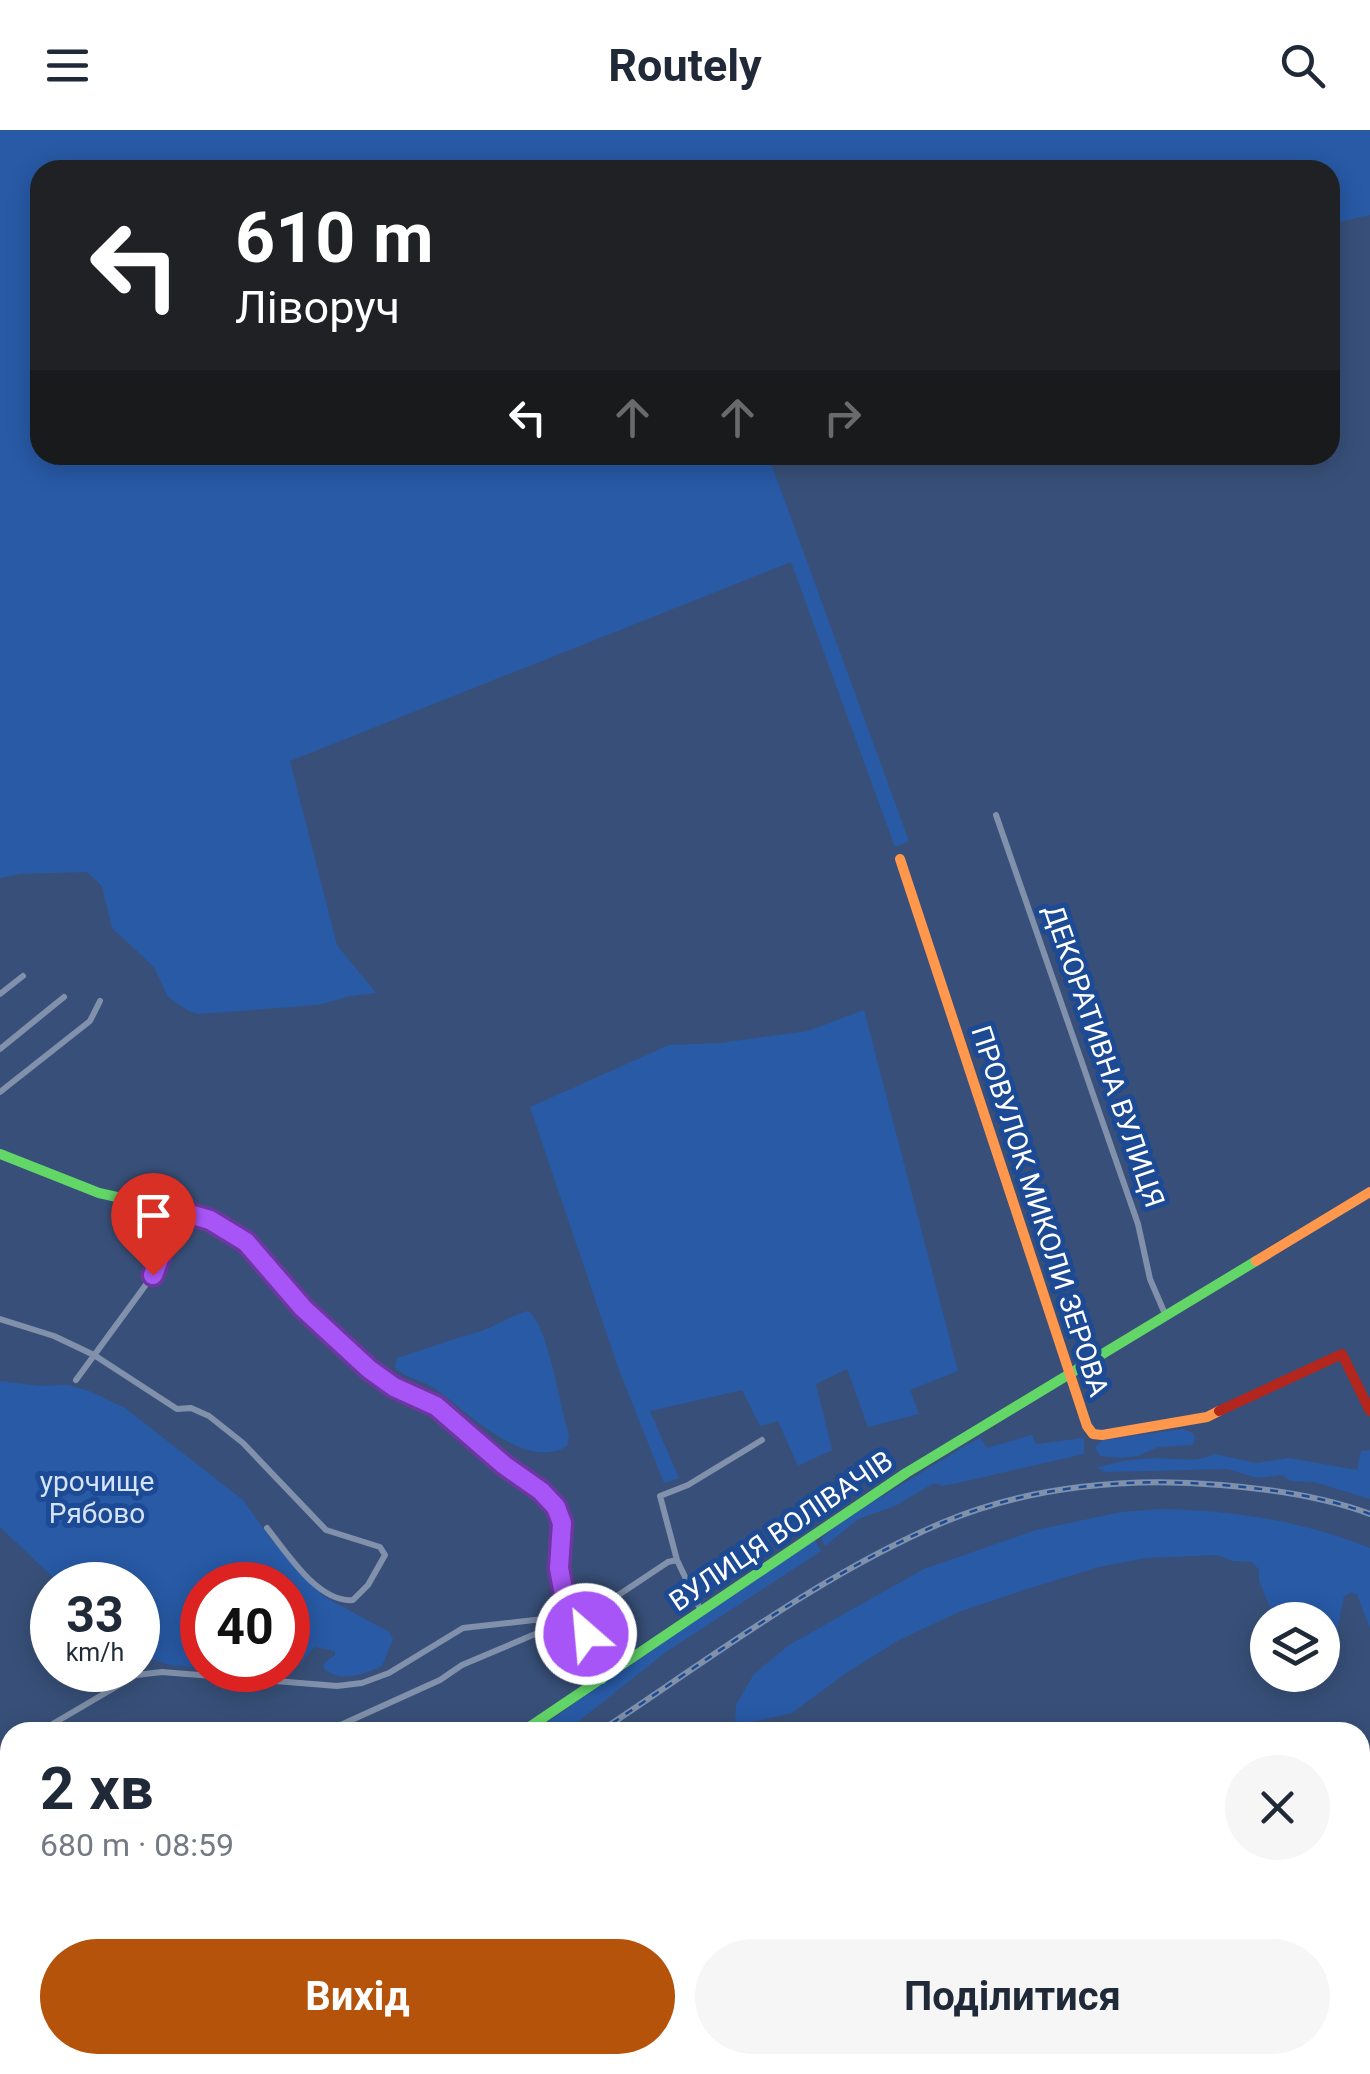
<!DOCTYPE html>
<html lang="uk">
<head>
<meta charset="utf-8">
<style>
  body { margin:0; font-family:Roboto,sans-serif; background:#f6f6f7; color:#1f2937; height:100vh; display:flex; flex-direction:column; font-size:38px; white-space:nowrap }
  * { box-sizing:border-box; margin:0 }
  p { font-size:32px; color:#747a83 }
  .icon { flex:none; width:55px; height:55px; fill:none; stroke:currentColor; stroke-width:2; stroke-linecap:round; stroke-linejoin:round }
  .map { position:relative; flex:1; overflow:hidden }
  .panel { position:absolute; left:0px; top:1592px; width:1370px; height:352px; display:flex; flex-direction:column; background:#fff; border-radius:30px 30px 0 0; box-shadow:0 5px 25px #0003 }
  .panel>* { flex:none }
  .top-card { position:absolute; left:30px; top:30px; width:1310px; height:305px; border-radius:30px; box-shadow:0 5px 25px #0003; background:#202124; color:#fff; overflow:hidden }
  .tools { position:absolute; left:1250px; top:1472px; display:grid; gap:20px }
  .tools a { display:grid; place-items:center; width:90px; height:90px; border-radius:50%; background:#fff; box-shadow:0 5px 25px #0003; font-size:50px }
  .speed { position:absolute; left:30px; top:1432px; display:flex; gap:20px; font-size:50px; font-weight:700; text-align:center }
  .speed>* { display:grid; place-content:center; width:130px; height:130px; border-radius:50%; background:#fff; box-shadow:0 5px 25px #0003; line-height:1 }
  .speed small { font-size:25px; font-weight:400 }
  .speed .limit { border:15px solid #d22; background:#fff; color:#111 }
  .pin { position:absolute; display:grid; place-items:center; width:85px; height:85px; color:#fff; margin:-102px -42px; border-radius:50% 50% 50% 0; rotate:-45deg; box-shadow:0 0 10px #0007 }
  .pin .icon { rotate:45deg }
  .me { position:absolute; width:110px; margin:-55px; rotate:333deg; stroke-linejoin:round; filter:drop-shadow(0 0 8px #0008) }
  .turn { display:flex; align-items:center; gap:35px; height:210px; padding:0 40px; font-size:45px }
  .turn .icon { width:130px; height:130px; stroke-width:2.5 }
  .turn b { display:block; font-size:70px; line-height:85px }
  .lanes { display:flex; align-items:center; height:95px; padding:0 40px; background:#0003; justify-content:center; gap:50px; direction:ltr }
  .lanes .off { opacity:.35 }
  .round { display:grid; place-items:center; flex:none; width:105px; height:105px; border-radius:52px; background:#f6f6f7 }
  .headline { display:flex; align-items:center; justify-content:space-between; height:170px; padding:0 40px }
  h1 { font-size:60px; font-weight:700; line-height:75px }
  .cta { display:flex; gap:20px; margin-top:auto; padding:20px 40px }
  .cta a { flex:1; height:115px; border-radius:60px; background:#b45309; color:#fff; font-size:40px; font-weight:700; line-height:115px; text-align:center }
  .cta a+a { background:#f6f6f7; color:#1f2937 }
  header { display:flex; justify-content:space-between; align-items:center; height:130px; padding:0 40px; background:#fff; font-size:45px; font-weight:700 }
  .map>svg:first-child { display:block }
</style>
</head>
<body>
<header><svg class="icon" aria-label="menu" viewBox="0 0 24 24"><path d="M4 6h16M4 12h16M4 18h16"/></svg>Routely<svg class="icon" aria-label="search" viewBox="0 0 24 24"><circle cx="10" cy="10" r="6"/><path d="M15 15l6 6"/></svg></header>
<div class="map">
<svg width="1370" height="1944" viewBox="0 0 1370 1944">
  <rect width="100%" height="100%" fill="#385079"/>
  <path fill="#285aa6" d="M0 0H1370V85L1330 94V40H40V325H768L909 711 895 717 791 432 290 631 337 815 376 863 350 866 318 875 198 884 187 880 168 867 154 837 112 798 102 756 87 742 20 744 0 748Z
    M864 880 958 1241 910 1260 919 1284 868 1297 847 1239 816 1254 832 1320 798 1336 778 1291 760 1296 742 1260 650 1281 679 1348 664 1353 619 1240 530 977 669 915 720 913 808 901Z
    M528 1181C549 1196 560 1278 569 1305L567 1316C526 1342 467 1282 437 1260 424 1250 407 1249 395 1238L397 1228C423 1220 449 1210 475 1203 493 1198 509 1186 528 1181Z
    M0 1251 41 1256 68 1255 89 1261 125 1278 243 1370 270 1408 323 1466 389 1502 393 1509 382 1536C364 1544 339 1554 324 1538L323 1534 335 1525V1521L315 1517 303 1529 288 1521V1455H202V1538L170 1535 138 1525V1455H61L0 1397Z
    M1183 1299 1193 1303 1195 1309 1192 1315 1158 1317 1138 1326 1121 1328 1100 1326 1095 1317 1103 1310Z
    M1032 1305 1036 1314 1084 1308V1324L953 1354 942 1356 934 1353 895 1376 858 1389 825 1416 821 1408 840 1392 965 1316 980 1308 987 1318Z
    M1370 1320V1369L1314 1352 1291 1351 1282 1345 1257 1348 1228 1339 1106 1342 1097 1338C1116 1331 1136 1329 1156 1328 1175 1328 1197 1334 1214 1324L1256 1333 1289 1328 1357 1340 1361 1321Z
    M1160 1379C1232 1380 1303 1391 1370 1418V1498L1357 1465 1352 1462 1344 1466 1333 1524 1323 1544 1322 1490H1275L1259 1450V1440L1252 1432 1233 1431 1217 1425 1146 1428 1099 1437 1024 1460 959 1482 899 1510 846 1543 792 1583 747 1593 735 1591 736 1575 754 1544 789 1515 924 1439 1036 1400 1121 1382Z
    M815 1410 821 1421 666 1522 565 1602H534L661 1512Z"/>
  <g fill="none" stroke-linecap="round" stroke-linejoin="round">
    <path stroke="#8191ab" stroke-width="6" d="M996 685 1138 1094 1150 1149 1165 1184
      M0 864 23 846
      M0 919 64 867
      M0 962 90 891 100 871
      M0 1189 54 1206 94 1225 177 1279 191 1278 209 1286 243 1313 326 1400 380 1417 385 1425 368 1455 353 1470C318 1473 287 1423 267 1398
      M76 1250 153 1145 168 1106 183 1082
      M701 1481 677 1430 660 1366 688 1355 762 1310
      M39 1602 136 1545 162 1542 337 1556 362 1553 389 1543 463 1498 552 1488H573
      M325 1602 440 1550 462 1535 573 1488H584L668 1432 677 1430
      M676 1602C691 1595 701 1593 715 1602
      M752 1602 766 1596 777 1602
      M0 1622 10 1617
      M0 1746 10 1742
      M0 1763 10 1788
      M0 1805 10 1802
      M309 1944 326 1935"/>
    <path stroke="#63d668" stroke-width="10" d="M0 1024 99 1063 193 1084 223 1096 248 1115 291 1166 357 1229 385 1250 445 1281 495 1327 539 1359 559 1386 560 1445 602 1549
      M522 1602 906 1343 1256 1131"/>
    <path stroke="#ff974d" stroke-width="10" d="M900 729 1087 1296 1093 1304 1102 1305 1207 1287 1219 1281
      M1256 1131 1370 1062
      M0 1922 10 1918"/>
    <path stroke="#b3261e" stroke-width="10" d="M1219 1281 1342 1224 1370 1281
      M138 1944 153 1935"/>
    <defs>
      <path id="rail" d="M599 1602C708 1530 823 1443 944 1392 1030 1356 1129 1347 1221 1355 1271 1359 1322 1366 1370 1384
        M54 1944 75 1935"/>
    </defs>
    <use href="#rail" stroke="#8091ab" stroke-width="6"/>
    <use href="#rail" stroke="#1d4a94" stroke-width="2.5" stroke-dasharray="8" stroke-linecap="butt"/>
  </g>
  <g fill="none" stroke-linecap="round" stroke-linejoin="round">
    <defs>
      <path id="route" d="M153 1145 168 1106 183 1082 210 1090 246 1112 303 1178 369 1239 394 1257 436 1276 504 1335 541 1361 556 1377 562 1393 559 1438 564 1465 573 1488 586 1504"/>
    </defs>
    <use href="#route" stroke="#6d37a1" stroke-width="25"/>
    <use href="#route" stroke="#a855f7" stroke-width="18"/>
  </g>
  <g text-anchor="middle" dominant-baseline="central" stroke-width="10" stroke-linejoin="round" paint-order="stroke">
    <g font-size="28" fill="#fff" stroke="#1d4a94">
      <text transform="translate(1104 926) rotate(71)">ДЕКОРАТИВНА ВУЛИЦЯ</text>
      <text transform="translate(1040 1081) rotate(72)">ПРОВУЛОК МИКОЛИ ЗЕРОВА</text>
      <text transform="translate(781 1401) rotate(-34)">ВУЛИЦЯ ВОЛІВАЧІВ</text>
    </g>
    <g font-size="28" fill="#d5e4fa" stroke="#1d4a94">
      <text x="97" y="1351">урочище<tspan x="97" dy="32">Рябово</tspan></text>
    </g>
  </g>
</svg>
<div class="tools">
<a><svg class="icon" aria-label="layers" viewBox="0 0 24 24"><path d="M12 4l9 5-9 5-9-5zM3 14l9 5 9-5"/></svg></a>
</div>
<div class="speed"><div>33<small>km/h</small></div><div class="limit">40</div></div>
<div class="pin" style="left:153px;top:1145px;background:#d93025"><svg class="icon" aria-label="arrive" viewBox="0 0 24 24"><path d="M6 21V4h12l-3 4 3 4H6"/></svg></div>
<svg class="me" style="left:586px;top:1504px" viewBox="-20 -20 40 40"><circle r="17" fill="#a855f7" stroke="#fff" stroke-width="3"/><path d="M0-11L8 9 0 5-8 9z" fill="#fff"/></svg>
<div class="top-card">
<div class="turn"><svg class="icon" aria-label="left" viewBox="0 0 24 24"><path d="M17 20v-9H6M10 6l-5 5 5 5"/></svg><div><b>610 m</b>Ліворуч</div></div>
<div class="lanes"><svg class="icon" aria-label="left" viewBox="0 0 24 24"><path d="M17 20v-9H6M10 6l-5 5 5 5"/></svg><svg class="icon off" aria-label="ahead" viewBox="0 0 24 24"><path d="M12 20V5M6 11l6-6 6 6"/></svg><svg class="icon off" aria-label="ahead" viewBox="0 0 24 24"><path d="M12 20V5M6 11l6-6 6 6"/></svg><svg class="icon off" aria-label="right" viewBox="0 0 24 24"><path d="M7 20v-9h11M14 6l5 5-5 5"/></svg></div>
</div>
<section class="panel">
<div class="headline"><div><h1>2 хв</h1><p>680 m · 08:59</p></div><a class="round"><svg class="icon" aria-label="close" viewBox="0 0 24 24"><path d="M6 6l12 12M18 6L6 18"/></svg></a></div>
<div class="cta"><a>Вихід</a><a>Поділитися</a></div>
</section>
</div>
</body>
</html>
